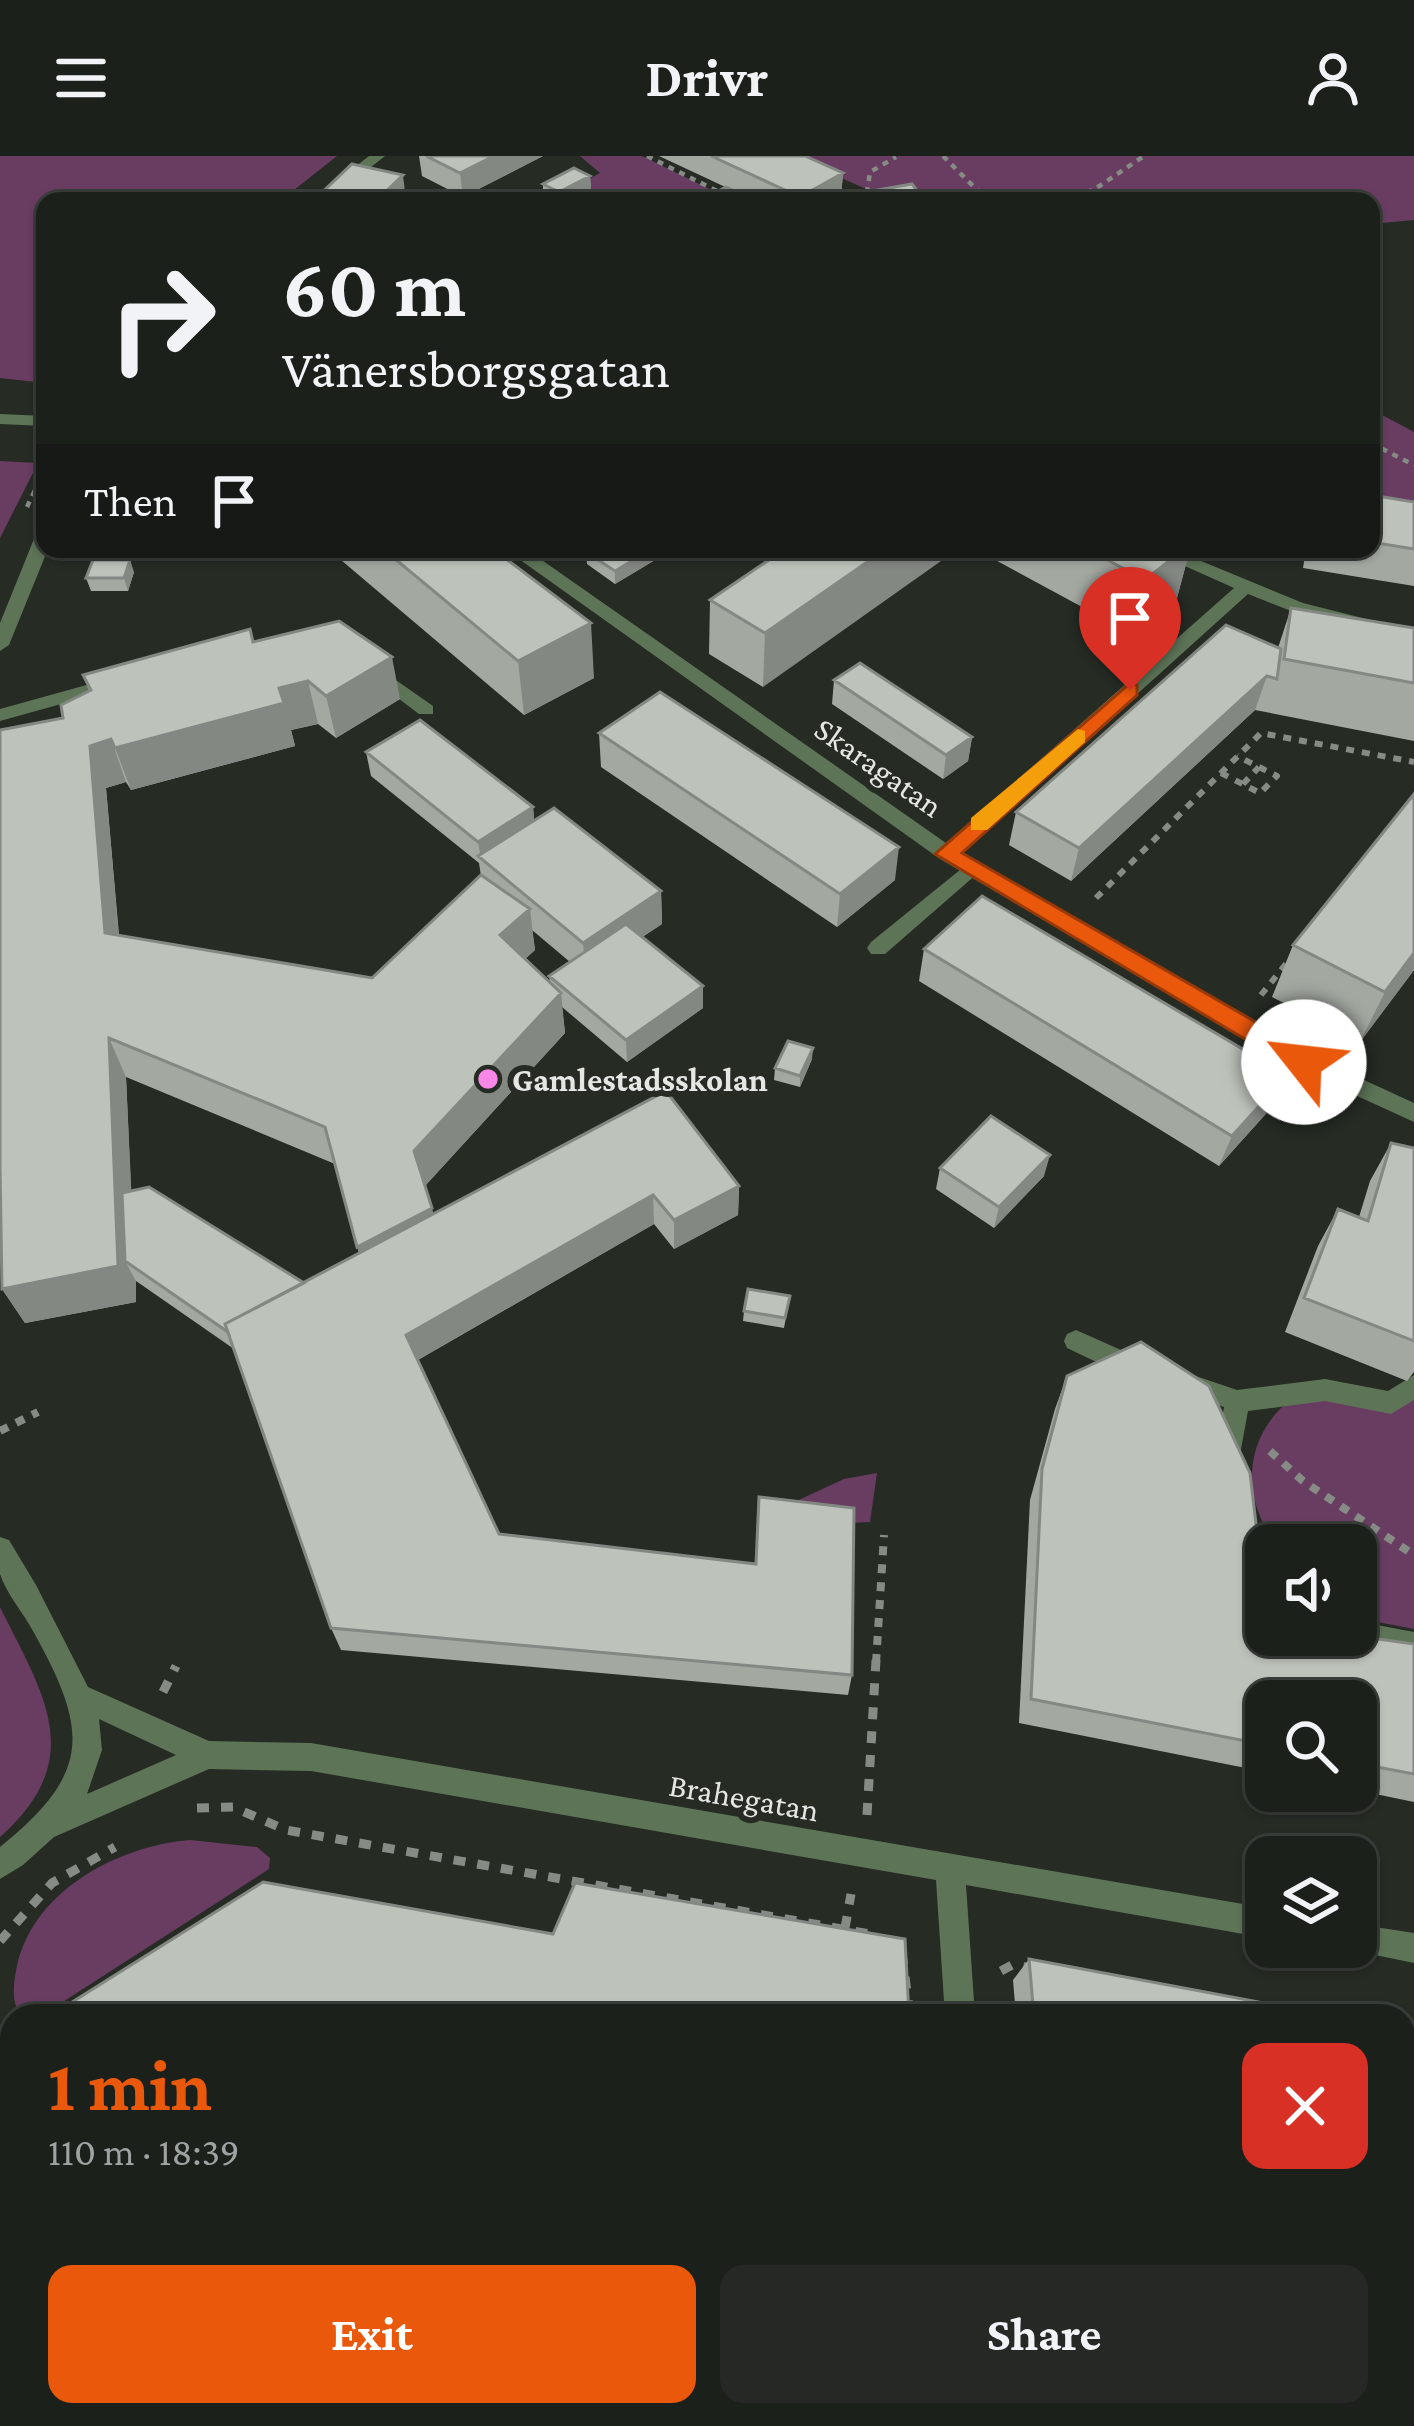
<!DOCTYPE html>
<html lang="en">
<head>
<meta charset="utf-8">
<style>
  body { margin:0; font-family:"Crimson Pro",serif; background:#252824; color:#f1f3f6; height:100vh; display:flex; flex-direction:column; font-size:45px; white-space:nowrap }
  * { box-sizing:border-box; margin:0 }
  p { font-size:39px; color:#a0a3a3 }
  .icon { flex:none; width:66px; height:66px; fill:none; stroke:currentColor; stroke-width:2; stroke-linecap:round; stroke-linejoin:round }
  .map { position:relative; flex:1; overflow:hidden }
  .drawer { position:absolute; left:0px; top:1848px; width:1416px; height:423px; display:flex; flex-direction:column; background:#1c201b; border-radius:36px 36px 0 0; box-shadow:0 3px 9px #0004,0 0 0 3px #3a3e3a }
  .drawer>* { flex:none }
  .banner { position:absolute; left:36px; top:36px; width:1344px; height:366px; border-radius:24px; box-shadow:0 3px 9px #0004,0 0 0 3px #3a3e3a; background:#1c201b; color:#f1f3f6; overflow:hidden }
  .fabs { position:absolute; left:1245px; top:1368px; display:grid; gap:24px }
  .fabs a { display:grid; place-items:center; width:132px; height:132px; border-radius:24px; background:#1c201b; box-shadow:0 3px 9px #0004,0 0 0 3px #3a3e3a; font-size:60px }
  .pin { position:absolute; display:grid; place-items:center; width:102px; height:102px; color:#fff; margin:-123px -51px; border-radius:50% 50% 50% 0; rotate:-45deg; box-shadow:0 0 12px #0007 }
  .pin .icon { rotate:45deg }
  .me { position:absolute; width:132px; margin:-66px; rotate:299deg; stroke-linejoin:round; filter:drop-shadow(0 0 9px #0008) }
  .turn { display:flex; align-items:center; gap:42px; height:252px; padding:0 48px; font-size:54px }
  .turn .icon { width:156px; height:156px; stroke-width:2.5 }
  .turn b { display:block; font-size:84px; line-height:102px }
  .then { display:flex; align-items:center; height:114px; padding:0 48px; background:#0003; gap:24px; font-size:45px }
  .round { display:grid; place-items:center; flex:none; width:126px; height:126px; border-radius:24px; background:#252824 }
  .overview { display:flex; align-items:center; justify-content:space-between; height:204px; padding:0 48px }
  h1 { font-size:72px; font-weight:700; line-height:90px; color:#ea580c }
  .button { display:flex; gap:24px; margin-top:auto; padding:24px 48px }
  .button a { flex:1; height:138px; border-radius:24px; background:#ea580c; color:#fff; font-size:48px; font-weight:700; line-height:138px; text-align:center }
  .button a+a { background:#252824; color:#f1f3f6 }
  header { display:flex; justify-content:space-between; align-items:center; height:156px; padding:0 48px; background:#1c201b; font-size:54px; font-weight:700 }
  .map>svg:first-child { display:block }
</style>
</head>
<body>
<header><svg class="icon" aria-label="menu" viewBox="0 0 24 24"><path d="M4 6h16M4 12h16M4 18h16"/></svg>Drivr<svg class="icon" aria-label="person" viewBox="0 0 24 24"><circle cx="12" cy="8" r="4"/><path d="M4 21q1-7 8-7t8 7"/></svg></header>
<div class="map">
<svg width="1414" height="2270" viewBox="0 0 1414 2270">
  <rect width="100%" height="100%" fill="#262b24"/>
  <path fill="#693c62" d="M0 0H337L280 45H45V227L0 222Z
    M580 0H642L734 45H572L593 34 582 27 600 17Z
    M791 0H1414V64L1371 68V45H862L873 36Z
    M1371 253 1414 276V356L1371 348Z
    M0 305 38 307 0 382Z
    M1325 1234 1414 1241V1473L1356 1462V1389H1277C1244 1347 1242 1291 1281 1252 1291 1243 1313 1239 1325 1234Z
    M877 1317 870 1366 829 1368 790 1348 844 1323Z
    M0 1451C43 1538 89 1602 0 1681Z
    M190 1684 257 1691 270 1702 269 1713 41 1860H20C12 1846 13 1830 16 1815 30 1736 117 1690 190 1684Z
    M1404 2126 1414 2137V2270H1321L1320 2259H1404Z
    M514 2259H701L692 2270H515Z"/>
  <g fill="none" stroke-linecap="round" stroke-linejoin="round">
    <path stroke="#878b85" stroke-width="4.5" stroke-dasharray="6 6" stroke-linecap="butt" d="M647 0 737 45
      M943 0 988 45
      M858 45 867 37 870 16 896 1
      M1064 45 1095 33 1144 0
      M1371 287 1414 309
      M27 351 45 313"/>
    <path stroke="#878b85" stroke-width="6" stroke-dasharray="8 8" stroke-linecap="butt" d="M1221 617 1260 637 1277 620 1237 600
      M1243 628 1259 611
      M1096 742 1261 577 1414 606
      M1261 839 1289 804"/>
    <path stroke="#878b85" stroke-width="8" stroke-dasharray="9 9" stroke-linecap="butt" d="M0 1275 38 1256
      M1270 1295 1303 1325 1414 1399
      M876 1507 884 1379"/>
    <path stroke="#878b85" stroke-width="9" stroke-dasharray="12 12" stroke-linecap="butt" d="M163 1536 176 1510
      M197 1652 233 1651 286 1674 876 1779
      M867 1659 876 1504
      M845 1772 851 1738
      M0 1785 52 1727 115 1691
      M902 1797 910 1860
      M1001 1815 1012 1809 1032 1812
      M1404 2064 1414 2066
      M217 2259 218 2270
      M285 2259 289 2270
      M933 2259V2270
      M1231 2259 1233 2270
      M728 2270 732 2259"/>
    <path fill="#5d7457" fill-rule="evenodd" d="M373 508 433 550V558H419L366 518V510Z
      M119 520 126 522V530L0 565V553Z
      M971 705 978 707V717L885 798H871L867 792 871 786Z
      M1076 1174 1148 1206 1151 1214 1148 1222 1139 1225 1130 1222 1067 1192 1064 1185 1067 1178Z
      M1184 1216 1237 1234 1325 1223 1388 1235 1414 1219V1244L1391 1258 1325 1245 1248 1255 1237 1315 1228 1318 1219 1315 1215 1307 1224 1251 1175 1235 1172 1227 1175 1219Z
      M1247 1363 1256 1366 1267 1389 1266 1428 1257 1425 1234 1375 1238 1366Z
      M1356 1465 1414 1476V1502L1346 1487 1343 1479H1356Z"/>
    <path fill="#5d7457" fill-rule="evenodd" d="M369 0H385L328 45H312Z
      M0 258 45 260V270L0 268Z
      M45 373 48 393 9 489 0 495V467L36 378Z
      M505 393H526L946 687 1234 432 1147 393H1172L1303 447 1414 475V487L1291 455 1248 438 961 697 1312 900 1414 947V966L1296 912 940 703Z
      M0 1381 9 1384 36 1429 88 1531 209 1585 311 1587 1266 1752V1782L966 1729 975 1860H945L936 1724 311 1615 209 1613 54 1681 23 1709 0 1723V1691C93 1616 88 1574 33 1475 24 1458 6 1437 0 1418 0 1408 0 1392 0 1381ZM99 1563 176 1599 87 1638 102 1594Z
      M1356 1768 1414 1777V1807L1346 1793 1356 1791Z
      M970 2259H1004L1005 2270H971Z"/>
  </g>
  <path fill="#a3a8a1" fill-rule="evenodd" d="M419 0H543L463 41 422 20Z
    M659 0H805L843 17 841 41 835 45H700L736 36Z
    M590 20 591 33 567 45H552L543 41V28Z
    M1371 339 1414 346V430L1303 412 1306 393H1371Z
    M328 393H493L594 522 524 559Z
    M785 393 763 531 709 498 710 444Z
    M975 393H1190L1177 442 1132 478Z
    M586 396 655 404 615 428 587 408Z
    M134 416 128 435H91L86 422Z
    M1291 452 1414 472V585L1255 554 1071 725 1009 689 1016 656 1278 492Z
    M253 486 400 543 336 582 318 568 291 574 295 590 131 634 126 626 106 632 119 779 372 822 481 720 479 707 371 620 366 596 533 651 534 664 661 735 662 768 642 781 703 830V852L627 906 562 851 565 877 425 1030 433 1058 739 1030 738 1059 674 1093 654 1068 418 1204 499 1378 852 1519 848 1539 341 1494 331 1472 234 1193 136 1125V1146L25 1167 2 1133 63 562 89 535 83 519ZM532 774 570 806 549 820 550 827 525 803 535 794ZM126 921 335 1008 359 1097 304 1127 131 1035Z
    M834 524 972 581 968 605 943 623 832 548Z
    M599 577 895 724 837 771 601 611Z
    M1293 789 1414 814 1360 886 1272 841Z
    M924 793 1273 950 1219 1010 919 825Z
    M812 903 800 931 774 924 775 912Z
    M1391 987 1414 992V1216L1407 1225 1285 1176 1318 1090 1338 1053 1359 1061 1370 1025Z
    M940 1012 1044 1020 994 1072 936 1033Z
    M790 1140 784 1172 743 1165 744 1155Z
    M1067 1220 1266 1479 1414 1488V1646L1356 1634V1545H1266V1616L1019 1567 1030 1344 1055 1253Z
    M1029 1803 1333 1860H1016L1013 1824Z
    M1404 1873 1414 1875V2035L1404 2033Z
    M1047 2259H1215L1217 2270H1048Z"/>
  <path fill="#848883" d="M494 0H543L463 41 460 17Z
    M843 17 841 41 835 45H800V41Z
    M403 19 406 45H376Z
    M590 20 591 33 567 45H559V36Z
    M652 393H654L655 404 615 428V415Z
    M886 393H958L763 531 765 477Z
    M1184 393H1190L1177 442 1132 478 1145 424Z
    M130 404 134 416 128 435 124 422Z
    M591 467 594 522 524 559 518 505Z
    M392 501 400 543 336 582 326 540Z
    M1267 520 1255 554 1071 725 1079 692Z
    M308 525 318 568 291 574 295 590 131 634 115 592 279 532Z
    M972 581 968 605 943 623 946 599Z
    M111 583 126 626 106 632 122 817 105 777 90 590Z
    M533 651 535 675 481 702 478 686Z
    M899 691 895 724 837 771 840 738Z
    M661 735 662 768 586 819 583 787Z
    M530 753 535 794 506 820 500 779Z
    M1414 797V814L1360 886 1385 836Z
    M703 830V852L627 906 626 884Z
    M561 837 565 877 423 1032 414 995Z
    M109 882 126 921 135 1112 125 1105 136 1125V1146L25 1167 2 1133Z
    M813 892 812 903 800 931V920Z
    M1287 919 1273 950 1219 1010 1232 980Z
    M1050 999 1044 1020 994 1072 999 1051Z
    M739 1030 738 1059 674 1093V1064Z
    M653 1039 654 1068 414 1206 406 1179Z
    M432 1052 441 1089 368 1127 357 1091Z
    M162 2259H194L195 2270H164Z"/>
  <path fill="#bdc3bb" stroke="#848883" stroke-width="3" d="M426 0H494L460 17Z
    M711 0H805L843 17 800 41Z
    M352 8 403 19 376 45H313Z
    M574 12 590 20 559 36 543 28Z
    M912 28 925 45H853L849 39Z
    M726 31 756 45H700Z
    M1371 339 1414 346V393L1371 386Z
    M383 393H493L591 467 518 505Z
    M591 393H652L615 415 586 396Z
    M785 393H886L765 477 710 444Z
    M1087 393H1184L1145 424Z
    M93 404H130L124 422H86Z
    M1291 452 1414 472V527L1284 503Z
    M339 465 392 501 326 540 308 525 279 532 284 547 115 592 111 583 90 590 105 777 372 822 481 719 530 753 500 779 561 837 414 995 432 1052 357 1091 325 971 109 882 118 1110 2 1133 0 1011V574L63 562 61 549 91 534 83 519 250 473 253 486Z
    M1226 469 1281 493 1277 523 1267 520 1079 692 1016 656Z
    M860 507 972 581 946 599 834 524Z
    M660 536 899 691 840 738 599 577Z
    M420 564 533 651 478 686 366 596Z
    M1414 638V797L1385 836 1293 789Z
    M554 652 661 735 583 787 478 700Z
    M982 740 1287 919 1232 980 924 793Z
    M626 768 703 830 626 884 549 820Z
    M788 885 813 892 800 920 775 912Z
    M666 935 739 1030 674 1064 653 1039 406 1179 499 1378 756 1408 759 1341 854 1352 852 1519 331 1472 225 1168Z
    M991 960 1050 999 999 1051 940 1012Z
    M1391 987 1414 992V1185L1304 1142 1338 1053 1368 1065Z
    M149 1031 304 1127 225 1168 228 1176 125 1105 122 1037Z
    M748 1133 790 1140 785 1162 744 1155Z
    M1141 1186 1209 1230 1250 1317 1266 1453V1479H1350L1414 1488V1618L1356 1607V1545H1266V1589L1031 1543 1042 1313 1067 1220Z
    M263 1726 553 1778 575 1727 905 1783 909 1860H50Z
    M1029 1803 1333 1860H1034Z
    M1404 1873 1414 1875V2017L1404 2015Z
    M12 1884V2259H162L164 2270H0V1892Z
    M786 2259H928L929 2270H786Z
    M1067 2259H1215L1217 2270H1068Z"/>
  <path fill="#ea580c" stroke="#983908" stroke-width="3" d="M1130 527 1137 529V539L962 697 1313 899V913H1295L935 698Z"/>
  <path fill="#f59e0b" d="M1078 573 1085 575V586L987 674H971V662Z"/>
  <circle fill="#f987e8" stroke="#262b24" stroke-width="4.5" cx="488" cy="923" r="12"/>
  <g text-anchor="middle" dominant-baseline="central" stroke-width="12" stroke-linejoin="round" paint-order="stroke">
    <g font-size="33" fill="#e4e7e3" stroke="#262b24">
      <text transform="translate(879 611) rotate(35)">Skaragatan</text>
      <text transform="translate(744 1641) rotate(10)">Brahegatan</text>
    </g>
    <g font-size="33" font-weight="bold" fill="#e4e7e3" stroke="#262b24" text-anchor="start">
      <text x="512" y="923">Gamlestadsskolan</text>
    </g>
  </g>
</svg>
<div class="fabs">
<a><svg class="icon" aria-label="sound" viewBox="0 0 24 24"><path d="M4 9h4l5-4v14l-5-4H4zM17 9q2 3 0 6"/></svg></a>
<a><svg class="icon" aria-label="search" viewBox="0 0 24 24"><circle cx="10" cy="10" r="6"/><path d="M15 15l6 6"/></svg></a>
<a><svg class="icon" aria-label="layers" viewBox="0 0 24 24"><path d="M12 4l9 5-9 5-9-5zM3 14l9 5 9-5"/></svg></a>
</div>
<div class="pin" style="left:1130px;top:534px;background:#d93025"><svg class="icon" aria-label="arrive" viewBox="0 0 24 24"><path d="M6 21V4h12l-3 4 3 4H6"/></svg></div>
<svg class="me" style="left:1304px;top:906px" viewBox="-20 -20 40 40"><circle r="19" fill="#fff"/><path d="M0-13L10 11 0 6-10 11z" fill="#ea580c"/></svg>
<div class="banner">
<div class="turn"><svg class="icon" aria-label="right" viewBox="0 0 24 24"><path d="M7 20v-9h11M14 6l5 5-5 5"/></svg><div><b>60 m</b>Vänersborgsgatan</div></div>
<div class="then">Then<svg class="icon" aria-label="arrive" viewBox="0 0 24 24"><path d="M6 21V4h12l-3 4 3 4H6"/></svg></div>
</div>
<section class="drawer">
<div class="overview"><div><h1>1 min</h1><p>110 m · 18:39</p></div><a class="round" style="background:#d93025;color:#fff"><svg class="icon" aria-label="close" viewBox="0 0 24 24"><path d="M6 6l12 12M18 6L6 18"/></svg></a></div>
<div class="button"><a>Exit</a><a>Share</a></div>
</section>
</div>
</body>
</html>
